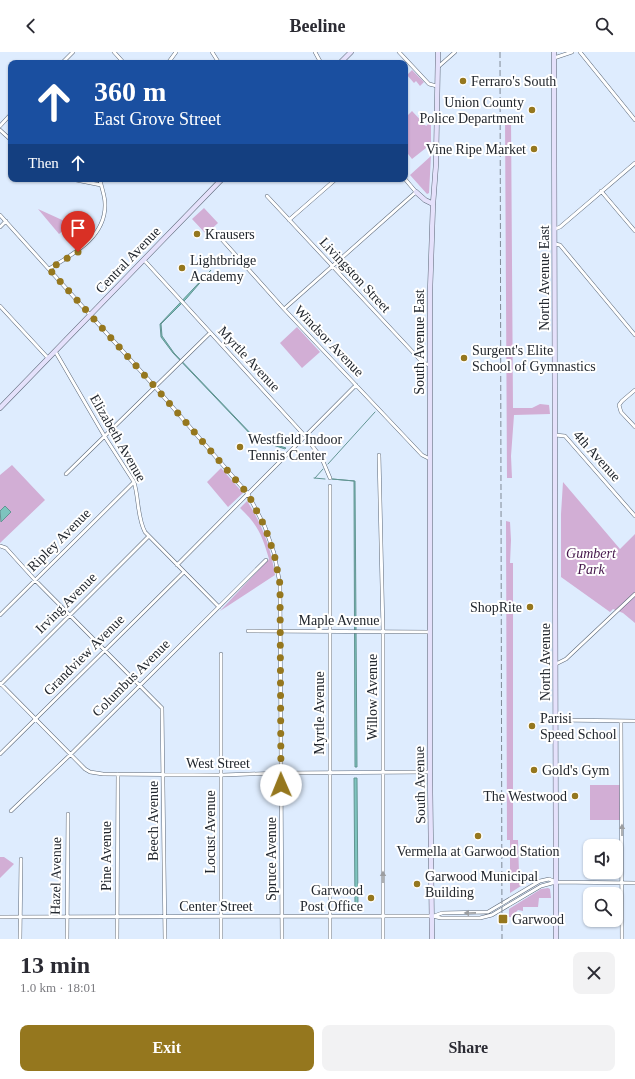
<!DOCTYPE html>
<html lang="en">
<head>
<meta charset="utf-8">
<style>
  body { margin:0; font-family:"Times New Roman",serif; background:#f2f2f3; color:#2b2b33; height:100vh; display:flex; flex-direction:column; font-size:15px; white-space:nowrap }
  * { box-sizing:border-box; margin:0 }
  p { font-size:13px; color:#7c7c81 }
  .icon { flex:none; width:22px; height:22px; fill:none; stroke:currentColor; stroke-width:2; stroke-linecap:round; stroke-linejoin:round }
  .map { position:relative; height:887px; overflow:hidden }
  .sheet { display:flex; flex-direction:column; background:#fff; flex:1 }
  .sheet>* { flex:none }
  .guide { position:absolute; left:8px; top:8px; width:400px; height:122px; border-radius:8px; box-shadow:0 1px 3px #0004; background:#1a4fa0; color:#fff; overflow:hidden }
  .buttons { position:absolute; left:583px; top:787px; display:grid; gap:8px }
  .buttons a { display:grid; place-items:center; width:40px; height:40px; border-radius:8px; background:#fff; box-shadow:0 1px 3px #0004; font-size:20px }
  .pin { position:absolute; display:grid; place-items:center; width:34px; height:34px; color:#fff; margin:-41px -17px; border-radius:50% 50% 50% 0; rotate:-45deg; box-shadow:0 0 4px #0007 }
  .pin .icon { rotate:45deg }
  .me { position:absolute; width:44px; margin:-22px; rotate:359deg; stroke-linejoin:round; filter:drop-shadow(0 0 3px #0008) }
  .turn { display:flex; align-items:center; gap:14px; height:84px; padding:0 20px; font-size:18px }
  .turn .icon { width:52px; height:52px; stroke-width:2.5 }
  .turn b { display:block; font-size:28px; line-height:34px }
  .then { display:flex; align-items:center; height:38px; padding:0 20px; background:#0003; gap:8px; font-size:15px }
  .round { display:grid; place-items:center; flex:none; width:42px; height:42px; border-radius:8px; background:#f2f2f3 }
  .head { display:flex; align-items:center; justify-content:space-between; height:68px; padding:0 20px }
  h1 { font-size:24px; font-weight:600; line-height:30px }
  .primary-button { display:flex; gap:8px; margin-top:auto; padding:8px 20px }
  .primary-button a { flex:1; height:46px; border-radius:8px; background:#95771e; color:#fff; font-size:16px; font-weight:600; line-height:46px; text-align:center }
  .primary-button a+a { background:#f2f2f3; color:#2b2b33 }
  header { display:flex; justify-content:space-between; align-items:center; height:52px; padding:0 20px; background:#fff; font-size:18px; font-weight:600 }
  .map>svg:first-child { display:block }
</style>
</head>
<body>
<header><svg class="icon" aria-label="back" viewBox="0 0 24 24"><path d="M15 5l-7 7 7 7"/></svg>Beeline<svg class="icon" aria-label="search" viewBox="0 0 24 24"><circle cx="10" cy="10" r="6"/><path d="M15 15l6 6"/></svg></header>
<div class="map">
<svg width="635" height="887" viewBox="0 0 635 887">
  <rect width="100%" height="100%" fill="#deecfe"/>
  <path fill="#d2aed5" d="M412 18 424 30 420 34 416 29 414 31 407 23Z
    M412 59 426 74 431 70V92L412 107 405 98V66Z
    M505 65H511L513 356H532L540 352 549 353 550 362 514 363 511 404 512 426H507Z
    M431 104 429 141 427 142 410 123Z
    M204 156 218 171 206 182 192 167Z
    M38 157 71 172 59 182Z
    M297 275 320 300 302 316 280 291Z
    M12 413 45 448 0 491V423Z
    M221 416 243 441 228 455 207 430Z
    M563 430 620 497 635 482V571L623 561 613 557 610 560 561 525V462Z
    M247 449C262 472 271 496 275 523L220 559 269 507C262 483 258 473 240 456Z
    M506 469 510 470 511 488 510 511H513V788H518L519 822 538 823 510 841V788H507Z
    M590 733H620V768H590Z
    M616 803H621L620 824 618 825H598L600 820H616Z
    M0 805H4L14 812 0 826Z
    M548 836 550 837 551 846H539L538 855H523V859L518 858 514 862V868H511V865H509V857L541 837Z"/>
  <path fill="#7dc4be" stroke="#629593" d="M211 218 186 247 161 272 162 284 174 301 255 386 286 396 285 397 255 387 173 301 161 285 160 272Z
    M332 427 355 429 357 715H355L354 429Z
    M5 454 11 460 1 470 0 459Z
    M354 726H357L358 857 355 856Z"/>
  <g fill="none" stroke-linecap="round" stroke-linejoin="round">
    <path stroke="#629593" stroke-width="1" d="M328 412 375 360
      M314 426 325 427
      M315 426 323 417"/>
    <defs>
      <path id="street" d="M114 0 124 11
        M212 0 219 11
        M315 0 321 11
        M399 0 429 32 437 34
        M580 0 635 68
        M554 6 572 0
        M62 11 73 0
        M168 11 176 0
        M438 15 455 0
        M0 74 11 62
        M0 78 11 88
        M71 127 101 133
        M601 139 635 179
        M267 144 423 311 430 313
        M0 163 156 336 248 442 265 475 274 501 280 532 282 887
        M289 168 336 127
        M0 175 6 169
        M555 177 560 175 635 111
        M216 181 284 257 422 403 430 407
        M555 192 560 193 635 283
        M144 208 305 384 322 407 330 426
        M49 217C73 202 106 185 105 152 105 143 101 135 100 127
        M0 254 48 306
        M284 257 416 140 405 127
        M55 299 105 385 134 430C139 446 137 465 145 480L219 555
        M635 338 622 349 619 353 621 360 635 375
        M555 383 565 384 635 464
        M379 403 383 579V887
        M66 422 210 281
        M330 434V887
        M0 494 6 496 35 528 162 656 165 887
        M177 513 356 333
        M0 563 134 430
        M248 579 430 580
        M221 602V887
        M556 612 566 607 635 542
        M0 631 85 717 90 720 103 722 223 723 281 721 430 720
        M0 633 148 485
        M556 668 635 669
        M621 669 622 887
        M0 702 184 520
        M11 759 71 702 266 508
        M434 864 442 861 488 860 540 829 549 827 556 830
        M0 865 383 864H432L441 866H480L492 863 541 834 556 830 635 831
        M20 887 21 807
        M67 887 68 762
        M117 887 118 722"/>
      <path id="secondary" d="M554 0 556 887
        M340 11 351 0
        M416 140 425 148 433 152
        M0 356 222 127
        M432 887 430 720V240L433 152 436 112 438 0"/>
    </defs>
    <use href="#street" stroke="#5c6878" stroke-width="4"/>
    <use href="#secondary" stroke="#5c6878" stroke-width="5.5"/>
    <use href="#street" stroke="#fff" stroke-width="3"/>
    <use href="#secondary" stroke="#e5e1fb" stroke-width="4.5"/>
    <path stroke="#808a96" stroke-width="1" stroke-dasharray="6 3" stroke-linecap="butt" d="M500 0 502 887"/>
  </g>
  <defs><path id="oneway-solid" d="M-6-.8H1V-3.2L6.5 0L1 3.2V.8H-6Z"/></defs>
  <g fill="#9c9ea1">
    <use href="#oneway-solid" transform="translate(622 778) rotate(-90)"/>
    <use href="#oneway-solid" transform="translate(383 825) rotate(-90)"/>
    <use href="#oneway-solid" transform="translate(470 861) rotate(179)"/>
  </g>
  <g fill="none" stroke-linecap="round" stroke-linejoin="round">
    <path stroke="#95771e" stroke-width="7" stroke-dasharray="0 12.6" d="M78 200 49 217 156 336 248 442 265 475 270 490 274 501 280 532 281 733"/>
  </g>
  <g fill="#95771e" stroke="#fff" stroke-width="1.5">
    <circle cx="463" cy="29" r="4"/>
    <circle cx="532" cy="58" r="4"/>
    <circle cx="534" cy="97" r="4"/>
    <circle cx="197" cy="182" r="4"/>
    <circle cx="182" cy="216" r="4"/>
    <circle cx="464" cy="306" r="4"/>
    <circle cx="240" cy="395" r="4"/>
    <circle cx="530" cy="555" r="4"/>
    <circle cx="532" cy="674" r="4"/>
    <circle cx="534" cy="718" r="4"/>
    <circle cx="575" cy="744" r="4"/>
    <circle cx="478" cy="784" r="4"/>
    <circle cx="417" cy="832" r="4"/>
    <circle cx="371" cy="846" r="4"/>
    <rect x="498" y="862" width="10" height="10" rx="2"/>
  </g>
  <g text-anchor="middle" dominant-baseline="central" stroke-width="4" stroke-linejoin="round" paint-order="stroke">
    <g font-size="14" fill="#22272e" stroke="#fff" text-anchor="start">
      <text x="471" y="29">Ferraro's South</text>
      <text x="524" y="50" text-anchor="end">Union County<tspan x="524" dy="16">Police Department</tspan></text>
      <text x="526" y="97" text-anchor="end">Vine Ripe Market</text>
      <text x="205" y="182">Krausers</text>
      <text x="190" y="208">Lightbridge<tspan x="190" dy="16">Academy</tspan></text>
      <text x="472" y="298">Surgent's Elite<tspan x="472" dy="16">School of Gymnastics</tspan></text>
      <text x="248" y="387">Westfield Indoor<tspan x="248" dy="16">Tennis Center</tspan></text>
      <text x="522" y="555" text-anchor="end">ShopRite</text>
      <text x="540" y="666">Parisi<tspan x="540" dy="16">Speed School</tspan></text>
      <text x="542" y="718">Gold's Gym</text>
      <text x="567" y="744" text-anchor="end">The Westwood</text>
      <text x="478" y="799" text-anchor="middle">Vermella at Garwood Station</text>
      <text x="425" y="824">Garwood Municipal<tspan x="425" dy="16">Building</tspan></text>
      <text x="363" y="838" text-anchor="end">Garwood<tspan x="363" dy="16">Post Office</tspan></text>
      <text x="512" y="867">Garwood</text>
    </g>
    <g font-size="14" fill="#22272e" stroke="#fff">
      <text transform="translate(128 208) rotate(-46)">Central Avenue</text>
      <text transform="translate(355 223) rotate(47)">Livingston Street</text>
      <text transform="translate(544 226) rotate(-90)">North Avenue East</text>
      <text transform="translate(329 289) rotate(46)">Windsor Avenue</text>
      <text transform="translate(419 290) rotate(-90)">South Avenue East</text>
      <text transform="translate(249 307) rotate(47)">Myrtle Avenue</text>
      <text transform="translate(118 386) rotate(60)">Elizabeth Avenue</text>
      <text transform="translate(597 404) rotate(48)">4th Avenue</text>
      <text transform="translate(59 488) rotate(-45)">Ripley Avenue</text>
      <text transform="translate(66 551) rotate(-45)">Irving Avenue</text>
      <text x="339" y="568">Maple Avenue</text>
      <text transform="translate(84 603) rotate(-45)">Grandview Avenue</text>
      <text transform="translate(545 610) rotate(-90)">North Avenue</text>
      <text transform="translate(131 626) rotate(-45)">Columbus Avenue</text>
      <text transform="translate(372 645) rotate(-90)">Willow Avenue</text>
      <text transform="translate(319 661) rotate(-90)">Myrtle Avenue</text>
      <text x="218" y="711">West Street</text>
      <text transform="translate(420 733) rotate(-91)">South Avenue</text>
      <text transform="translate(153 769) rotate(-90)">Beech Avenue</text>
      <text transform="translate(210 780) rotate(-90)">Locust Avenue</text>
      <text transform="translate(106 804) rotate(-90)">Pine Avenue</text>
      <text transform="translate(271 807) rotate(-90)">Spruce Avenue</text>
      <text transform="translate(56 824) rotate(-89)">Hazel Avenue</text>
      <text x="216" y="854">Center Street</text>
    </g>
    <g font-size="14" font-style="italic" fill="#45174b" stroke="#fff">
      <text x="591" y="501">Gumbert<tspan x="591" dy="16">Park</tspan></text>
    </g>
  </g>
</svg>
<div class="buttons">
<a><svg class="icon" aria-label="sound" viewBox="0 0 24 24"><path d="M4 9h4l5-4v14l-5-4H4zM17 9q2 3 0 6"/></svg></a>
<a><svg class="icon" aria-label="search" viewBox="0 0 24 24"><circle cx="10" cy="10" r="6"/><path d="M15 15l6 6"/></svg></a>
</div>
<div class="pin" style="left:78px;top:200px;background:#d93025"><svg class="icon" aria-label="arrive" viewBox="0 0 24 24"><path d="M6 21V4h12l-3 4 3 4H6"/></svg></div>
<svg class="me" style="left:281px;top:733px" viewBox="-20 -20 40 40"><circle r="19" fill="#fff"/><path d="M0-13L10 11 0 6-10 11z" fill="#95771e"/></svg>
<div class="guide">
<div class="turn"><svg class="icon" aria-label="ahead" viewBox="0 0 24 24"><path d="M12 20V5M6 11l6-6 6 6"/></svg><div><b>360 m</b>East Grove Street</div></div>
<div class="then">Then<svg class="icon" aria-label="ahead" viewBox="0 0 24 24"><path d="M12 20V5M6 11l6-6 6 6"/></svg></div>
</div>
</div>
<section class="sheet">
<div class="head"><div><h1>13 min</h1><p>1.0 km · 18:01</p></div><a class="round"><svg class="icon" aria-label="close" viewBox="0 0 24 24"><path d="M6 6l12 12M18 6L6 18"/></svg></a></div>
<div class="primary-button"><a>Exit</a><a>Share</a></div>
</section>
</body>
</html>
